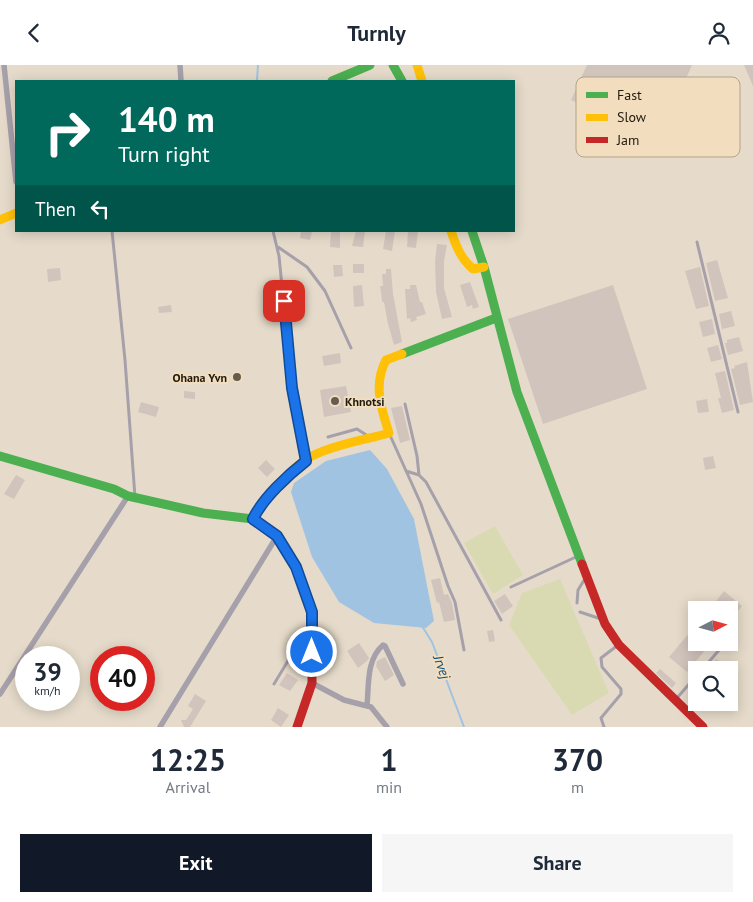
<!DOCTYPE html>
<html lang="en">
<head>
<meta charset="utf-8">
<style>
  body { margin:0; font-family:"PT Sans",sans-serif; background:#f6f6f7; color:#1f2937; height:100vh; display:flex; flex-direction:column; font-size:19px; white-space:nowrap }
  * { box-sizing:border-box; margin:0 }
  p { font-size:16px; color:#747a83 }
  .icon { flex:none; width:28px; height:28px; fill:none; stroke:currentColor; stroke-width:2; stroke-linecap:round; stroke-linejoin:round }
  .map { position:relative; height:662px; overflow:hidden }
  .details { display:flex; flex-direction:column; background:#fff; flex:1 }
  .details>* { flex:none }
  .hud { position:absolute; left:15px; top:15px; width:500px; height:152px; border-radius:0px; box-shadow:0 2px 12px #0003; background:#00695c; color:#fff; overflow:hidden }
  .needle { width:32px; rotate:84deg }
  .controls { position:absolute; left:688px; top:536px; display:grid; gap:10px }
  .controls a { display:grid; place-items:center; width:50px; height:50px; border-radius:0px; background:#fff; box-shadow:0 2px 12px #0003; font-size:25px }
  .speed { position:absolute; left:15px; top:581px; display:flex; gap:10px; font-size:25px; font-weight:700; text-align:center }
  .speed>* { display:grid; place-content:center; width:65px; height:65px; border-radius:50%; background:#fff; box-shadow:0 2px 12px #0003; line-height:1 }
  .speed small { font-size:12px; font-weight:400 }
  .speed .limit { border:8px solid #d22; background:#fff; color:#111 }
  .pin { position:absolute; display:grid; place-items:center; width:42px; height:42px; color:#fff; margin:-21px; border-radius:10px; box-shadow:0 2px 8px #0006 }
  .me { position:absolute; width:55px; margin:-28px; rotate:0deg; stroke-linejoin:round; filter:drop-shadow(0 0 4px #0008) }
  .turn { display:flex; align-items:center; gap:18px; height:105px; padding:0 20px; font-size:22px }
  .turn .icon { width:65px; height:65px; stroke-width:2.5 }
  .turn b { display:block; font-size:35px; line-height:42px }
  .then { display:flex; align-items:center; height:48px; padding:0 20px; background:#0003; gap:10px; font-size:19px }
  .eta { display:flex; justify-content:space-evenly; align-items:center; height:85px; text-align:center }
  .eta b { font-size:30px; font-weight:600; line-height:35px }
  .primary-button { display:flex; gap:10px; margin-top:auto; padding:10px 20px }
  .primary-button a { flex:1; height:58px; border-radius:0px; background:#111827; color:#fff; font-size:20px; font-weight:600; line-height:58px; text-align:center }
  .primary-button a+a { background:#f6f6f7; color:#1f2937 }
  header { display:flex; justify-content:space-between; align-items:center; height:65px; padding:0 20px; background:#fff; font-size:22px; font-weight:600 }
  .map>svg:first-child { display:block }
</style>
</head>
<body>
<header><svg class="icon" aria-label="back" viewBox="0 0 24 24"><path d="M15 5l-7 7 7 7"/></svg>Turnly<svg class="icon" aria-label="person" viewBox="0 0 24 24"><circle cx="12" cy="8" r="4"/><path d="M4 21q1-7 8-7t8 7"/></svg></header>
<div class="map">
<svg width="753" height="662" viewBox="0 0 753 662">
  <rect width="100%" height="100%" fill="#e6dbca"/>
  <path fill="#dadab2" d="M495 461 523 510 493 529 464 478Z
    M560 514 609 628 572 650 509 560 522 528Z"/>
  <path fill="#a0c3e2" d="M370 385 387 404 414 454 434 556 426 563 374 558 339 537 312 492 291 427 294 418 326 396Z"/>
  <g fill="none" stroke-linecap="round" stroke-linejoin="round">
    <path stroke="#a0c3e2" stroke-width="2" d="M257 15 258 0
      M422 561 432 577 464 662"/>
  </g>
  <path fill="#d1c4bc" d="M587 0H692L659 74 571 35Z
    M744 0H753V21Z
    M301 166H312L310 175 300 173Z
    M331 166H340V183L330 182Z
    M356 166H365L363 182 352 181Z
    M386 166H395L392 186 383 184Z
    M408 166H418L416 183 407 182Z
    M437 179 447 180 444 196V223L452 252 442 254 436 227 435 196Z
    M717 195 728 233 715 236 706 198Z
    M353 199H364V208H353Z
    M333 200H342L343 211 334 212Z
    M700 202 709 241 696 244 685 206Z
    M60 203 61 215 48 217 47 204Z
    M386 204H391L393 229 402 277 394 280 388 259 384 237H382L381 227 380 221H383L382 209H386Z
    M470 217 479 242 473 244 472 240 467 242 460 220Z
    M362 220 364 241 354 242 353 221Z
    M410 220H416L420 237H422L426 249 416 252 417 255 411 257 410 253 407 254 405 224H410Z
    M613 220 647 324 543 359 508 254Z
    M171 240 172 247 159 248 158 242Z
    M731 246 735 261 722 264 719 249Z
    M712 254 715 269 703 272 699 257Z
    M739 272 743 286 728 290 725 278H727V275Z
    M718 280 722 294 711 297 707 283Z
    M340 288 341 298 324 301 322 291Z
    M747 297 753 337 740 340 731 304 735 303 734 301Z
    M725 306 734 345 722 348 718 333H721L715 308Z
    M240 308 241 316 233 317 232 309Z
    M346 321 351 347 324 352 320 325Z
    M184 326 195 327V334L184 333Z
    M707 334 709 347 698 348 696 336Z
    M141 337 159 342 156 352 138 347Z
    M402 341 410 375 400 378 391 343Z
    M713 391 716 403 705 405 703 393Z
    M266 395 275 404 267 412 258 403Z
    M16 410 25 415 14 434 4 429Z
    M440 513 444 530 448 529 452 538 455 555 444 557 439 537 437 538 431 515Z
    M724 526 742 541 729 557V545H709Z
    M505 529 513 541 502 549 494 536Z
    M696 560V578H711L687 607 669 592Z
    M493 565 495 576 489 577 487 566Z
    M359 578 369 593 367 596 358 603 347 586Z
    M385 592 394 610 385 616 376 601 377 596Z
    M716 594 721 597 715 605H707Z
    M660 604 676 618 672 623 656 608Z
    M287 608 298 615 290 626 279 620Z
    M195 629 206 636 190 662H184L181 655H186L193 644 188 641Z
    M278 643 289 650 281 662 271 655Z"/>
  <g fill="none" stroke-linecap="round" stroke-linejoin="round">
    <path stroke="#a6a0ab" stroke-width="3" d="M112 166 125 295 135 432
      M273 166 279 191 292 323 305 393
      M697 177 738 347
      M278 182 307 202 325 226 351 283
      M405 339 417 391 419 410
      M389 368 421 439 448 521 455 537 464 585
      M328 372 357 364 368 371
      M406 406 419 410 426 417 501 555
      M511 522 578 491
      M577 538 578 525 586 512
      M580 547 601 554
      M729 574 730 572
      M702 605 725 578
      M274 619 309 561
      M677 633 696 611
      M604 662 601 653 621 629V624L602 602 601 593 618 580"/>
    <path stroke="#a6a0ab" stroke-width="5.5" d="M4 0 16 117
      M180 0 181 16
      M312 618 344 635 371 642 387 662
      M0 629 128 431
      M367 641C369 620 366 595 383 580L385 581 403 619
      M160 662 277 471"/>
    <path stroke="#4caf50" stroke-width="9" d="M393 0 402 16
      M332 16 370 0
      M472 166 484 202 517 327 582 499
      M402 289 496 253
      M0 391 114 424 128 431 203 448 253 454 277 471 296 502 308 536"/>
    <path stroke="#ffc107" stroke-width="9" d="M417 0 422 16
      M0 155 16 148
      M451 166C456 181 461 194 473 204L484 202
      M253 454C266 433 292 400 314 390 337 379 365 375 389 368 381 343 373 320 386 295L402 289"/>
    <path stroke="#c62828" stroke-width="9" d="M582 499 605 559 619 580 703 662
      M297 662 312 618V547L308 536"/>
  </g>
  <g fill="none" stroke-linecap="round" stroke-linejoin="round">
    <defs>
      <path id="route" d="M284 236 292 323 306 396C288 410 263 433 253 454L277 471 296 502 312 547V587"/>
    </defs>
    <use href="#route" stroke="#114b97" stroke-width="12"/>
    <use href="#route" stroke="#1a73e8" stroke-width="9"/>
  </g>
  <g fill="#665d50" stroke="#f2debe" stroke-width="2">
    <circle cx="237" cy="312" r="5"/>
    <circle cx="335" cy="336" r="5"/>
  </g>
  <g text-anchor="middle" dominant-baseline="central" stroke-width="4" stroke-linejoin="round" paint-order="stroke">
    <g font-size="12" font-weight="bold" fill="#21190e" stroke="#f2debe" text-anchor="end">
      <text x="227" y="312">Ohana Yvn</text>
      <text x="345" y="336" text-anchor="start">Khnotsi</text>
    </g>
    <g font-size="14" font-style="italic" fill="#0d4b7b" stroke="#f2debe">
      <text transform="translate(442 602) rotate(70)">Jrvej</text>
    </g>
  </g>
  <rect x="576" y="12" width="164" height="80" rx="8" fill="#f2debe" stroke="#b3a389" stroke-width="1"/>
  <rect x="586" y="27" width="22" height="6" fill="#4caf50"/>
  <rect x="586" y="49" width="22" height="7" fill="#ffc107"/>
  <rect x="586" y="72" width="22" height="6" fill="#c62828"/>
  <g font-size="14" fill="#21190e">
    <text x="617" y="35">Fast</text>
    <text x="617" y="57">Slow</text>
    <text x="617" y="80">Jam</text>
  </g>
</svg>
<div class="controls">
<a><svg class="needle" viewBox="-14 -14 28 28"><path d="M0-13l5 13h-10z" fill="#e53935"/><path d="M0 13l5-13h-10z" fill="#747a83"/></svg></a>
<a><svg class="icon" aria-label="search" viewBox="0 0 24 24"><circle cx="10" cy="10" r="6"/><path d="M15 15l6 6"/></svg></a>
</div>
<div class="speed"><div>39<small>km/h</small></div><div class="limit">40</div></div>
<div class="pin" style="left:284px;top:236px;background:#d93025"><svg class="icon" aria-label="arrive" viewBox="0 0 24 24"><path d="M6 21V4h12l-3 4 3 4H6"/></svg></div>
<svg class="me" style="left:312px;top:587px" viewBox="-20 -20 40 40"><circle r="17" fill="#1a73e8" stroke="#fff" stroke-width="3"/><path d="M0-11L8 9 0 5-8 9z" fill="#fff"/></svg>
<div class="hud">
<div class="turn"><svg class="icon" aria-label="right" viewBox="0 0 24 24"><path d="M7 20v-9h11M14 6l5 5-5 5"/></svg><div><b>140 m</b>Turn right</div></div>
<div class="then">Then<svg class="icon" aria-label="left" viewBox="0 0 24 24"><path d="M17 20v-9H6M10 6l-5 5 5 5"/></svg></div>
</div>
</div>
<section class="details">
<div class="eta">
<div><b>12:25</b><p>Arrival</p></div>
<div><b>1</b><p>min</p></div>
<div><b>370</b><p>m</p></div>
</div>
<div class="primary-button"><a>Exit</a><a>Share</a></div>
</section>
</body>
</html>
